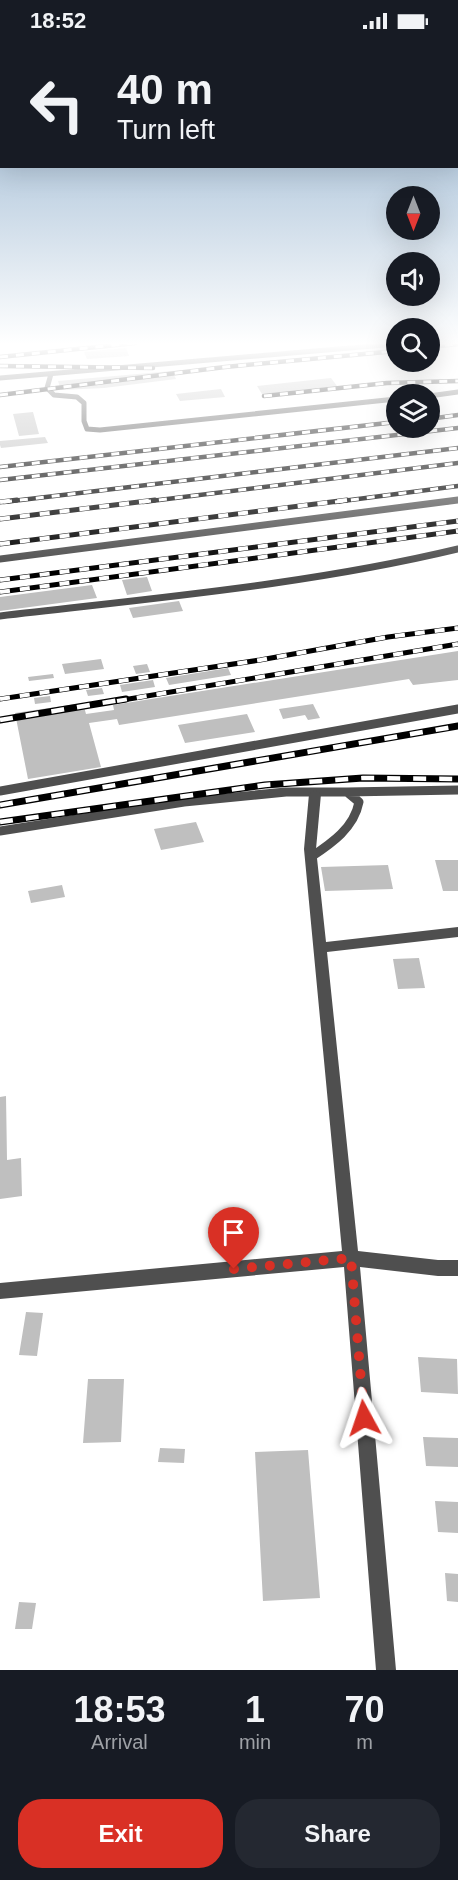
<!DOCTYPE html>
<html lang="en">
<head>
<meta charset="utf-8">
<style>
  body { margin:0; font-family:Arial,sans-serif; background:#242831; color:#f1f3f6; height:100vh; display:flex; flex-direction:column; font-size:22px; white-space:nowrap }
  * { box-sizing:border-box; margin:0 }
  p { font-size:20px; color:#9ea1a6 }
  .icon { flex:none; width:33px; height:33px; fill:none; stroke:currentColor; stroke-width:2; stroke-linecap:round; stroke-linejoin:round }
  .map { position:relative; height:1628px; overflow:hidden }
  .sheet { display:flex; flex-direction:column; background:#171b24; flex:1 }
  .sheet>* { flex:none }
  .hud { position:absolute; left:0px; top:0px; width:459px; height:126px; box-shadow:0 6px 24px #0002; background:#171b24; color:#f1f3f6; overflow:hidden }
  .needle { width:39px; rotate:180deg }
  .tools { position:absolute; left:386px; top:144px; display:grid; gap:12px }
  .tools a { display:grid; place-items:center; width:54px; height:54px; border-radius:50%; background:#171b24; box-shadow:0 6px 24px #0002; font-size:30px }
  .pin { position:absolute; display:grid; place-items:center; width:51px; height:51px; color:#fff; margin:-62px -26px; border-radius:50% 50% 50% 0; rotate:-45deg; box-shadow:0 0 6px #0007 }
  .pin .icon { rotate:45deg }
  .me { position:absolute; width:66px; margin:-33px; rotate:355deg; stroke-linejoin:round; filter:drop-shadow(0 0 4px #0008) }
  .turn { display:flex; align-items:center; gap:21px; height:126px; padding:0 18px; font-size:27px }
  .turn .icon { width:78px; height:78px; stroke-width:2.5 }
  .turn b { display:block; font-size:42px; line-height:51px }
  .eta { display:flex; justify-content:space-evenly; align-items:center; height:102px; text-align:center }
  .eta b { font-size:36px; font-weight:600; line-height:42px }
  .cta { display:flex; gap:12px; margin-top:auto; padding:12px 18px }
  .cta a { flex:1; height:69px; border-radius:24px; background:#d93025; color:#fff; font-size:24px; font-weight:600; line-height:69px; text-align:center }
  .cta a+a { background:#242831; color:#f1f3f6 }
  .status { display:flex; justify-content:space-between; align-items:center; height:42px; padding:0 30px; background:#171b24; direction:ltr }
  .status svg { height:16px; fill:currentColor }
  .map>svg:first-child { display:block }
</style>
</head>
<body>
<div class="status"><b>18:52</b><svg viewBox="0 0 49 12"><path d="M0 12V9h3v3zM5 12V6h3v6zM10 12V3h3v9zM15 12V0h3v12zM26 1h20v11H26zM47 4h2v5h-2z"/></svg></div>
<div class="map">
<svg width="458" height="1628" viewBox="0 0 458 1628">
  <rect width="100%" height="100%" fill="#fff"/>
  <path fill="#bfbfbf" d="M126 306 129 314 87 317 84 310Z
    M183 328 185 332 174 333 176 337 104 346 61 348 58 339Z
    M331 336 337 344 262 352 257 344Z
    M221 347 225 355 180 359 176 352Z
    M33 370 39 392 19 394 13 372Z
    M45 395 48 401 1 406 0 403V399Z
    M147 535 152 549 127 553 122 538Z
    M92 543 97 556 0 569V555Z
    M179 559 183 569 133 576 129 566Z
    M458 609V638L413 643 409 637 119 683 117 677 89 681 101 725 28 737 15 671 83 661 86 672 114 668 113 663Z
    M101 617 104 627 65 632 62 622Z
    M147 622 150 630 136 632 133 624Z
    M228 626 231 633 169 643 166 636Z
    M53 632 54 636 29 639 28 635Z
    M153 638 155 645 122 650 120 643Z
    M102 646 104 652 88 654 86 648Z
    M50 654 51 660 35 662 34 656Z
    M313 662 320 676 308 678 305 673 283 677 279 667Z
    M247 672 255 690 185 701 178 683Z
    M196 780 204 800 161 808 154 787Z
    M435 818H458V849H443Z
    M388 823 393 847 325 849 321 825Z
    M62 843 65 855 31 861 28 849Z
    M419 916 425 946 398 947 393 917Z
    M6 1054 7 1118 21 1116 22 1154 0 1157V1055Z
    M26 1270 43 1271 37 1314 19 1313Z
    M418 1315 457 1317 458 1352 421 1350Z
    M88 1337H124L121 1400 83 1401Z
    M423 1395 458 1396V1425L426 1424Z
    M160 1406 185 1407 184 1421 158 1420Z
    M308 1408 320 1556 263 1559 255 1410Z
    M435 1459 458 1460V1491L438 1490Z
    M445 1531 458 1532V1560L447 1559Z
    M19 1560 36 1561 32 1587H15Z"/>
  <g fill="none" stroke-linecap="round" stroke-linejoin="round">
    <path stroke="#4f4f4f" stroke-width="5" d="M51 332 47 346 54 353 77 355 84 361V379L87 387 100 388 396 357
      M0 336 396 302
      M429 354 458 350
      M446 460 458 458"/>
    <path stroke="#4f4f4f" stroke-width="7" d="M0 517 458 458
      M0 574C153 556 308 543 458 507"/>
    <path stroke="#4f4f4f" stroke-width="9" d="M0 749 458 667
      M347 750 458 748
      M0 789 184 760 286 750H347L359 760C354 786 332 801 311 815"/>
    <path fill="#4f4f4f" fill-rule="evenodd" d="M315 748 321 752 316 807 326 900 458 885V895L327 910 358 1209 438 1218H458V1234H438L360 1225 396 1628H376L344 1225 0 1257V1241L342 1209 304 807 309 752Z"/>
    <defs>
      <path id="rail-far2" d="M429 305 458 302
        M0 315 135 301
        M0 324 153 326
        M0 353 225 325 396 309
        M264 354 387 341 458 339
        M429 377 458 373
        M0 425 396 380
        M0 438 458 386
        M4 460 458 406
        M143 460 458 421
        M335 460 458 444"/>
      <path id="rail-far1" d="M0 460 17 458
        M0 477 155 458
        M0 502 347 458
        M0 538 458 479
        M0 550 458 489
        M0 657 260 618 388 595 458 586
        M117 659 458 602"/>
      <path id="rail" d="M0 678 126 657
        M0 763 458 684
        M0 780 265 743 363 736 458 737"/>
    </defs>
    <use href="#rail-far2" stroke="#000" stroke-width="4.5"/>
    <use href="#rail-far1" stroke="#000" stroke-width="5"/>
    <use href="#rail" stroke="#000" stroke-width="7"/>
    <use href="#rail-far2" stroke="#fff" stroke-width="3" stroke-dasharray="8" stroke-linecap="butt"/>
    <use href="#rail-far1" stroke="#fff" stroke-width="4" stroke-dasharray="10" stroke-linecap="butt"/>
    <use href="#rail" stroke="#fff" stroke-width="4.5" stroke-dasharray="13" stroke-linecap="butt"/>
  </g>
  <linearGradient id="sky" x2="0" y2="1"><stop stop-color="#8aabca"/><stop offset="0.57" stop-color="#fff"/><stop offset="1" stop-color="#fff" stop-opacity="0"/></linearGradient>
  <rect width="458" height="529" fill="url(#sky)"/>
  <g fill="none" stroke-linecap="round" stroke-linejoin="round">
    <path stroke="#d93025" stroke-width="10" stroke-dasharray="0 18" d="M234 1227 351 1216 364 1376"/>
  </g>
</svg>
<div class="tools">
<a><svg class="needle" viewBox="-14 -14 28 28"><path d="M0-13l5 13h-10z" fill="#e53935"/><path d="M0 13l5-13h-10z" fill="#9ea1a6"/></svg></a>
<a><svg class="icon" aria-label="sound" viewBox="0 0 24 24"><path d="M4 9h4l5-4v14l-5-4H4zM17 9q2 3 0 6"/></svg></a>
<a><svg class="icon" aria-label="search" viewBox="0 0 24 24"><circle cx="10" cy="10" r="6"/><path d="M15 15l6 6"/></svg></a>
<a><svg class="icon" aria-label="layers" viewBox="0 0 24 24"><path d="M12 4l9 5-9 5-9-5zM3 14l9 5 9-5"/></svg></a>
</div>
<div class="pin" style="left:234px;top:1227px;background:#d93025"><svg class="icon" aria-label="arrive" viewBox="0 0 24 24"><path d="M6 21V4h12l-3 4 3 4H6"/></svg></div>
<svg class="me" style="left:364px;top:1376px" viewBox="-20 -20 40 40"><path d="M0-17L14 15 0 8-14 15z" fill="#d93025" stroke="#fff" stroke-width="4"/></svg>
<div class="hud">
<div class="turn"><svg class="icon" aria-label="left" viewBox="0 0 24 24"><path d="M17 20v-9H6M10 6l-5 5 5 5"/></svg><div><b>40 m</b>Turn left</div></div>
</div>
</div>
<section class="sheet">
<div class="eta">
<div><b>18:53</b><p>Arrival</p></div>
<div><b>1</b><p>min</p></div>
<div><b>70</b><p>m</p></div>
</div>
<div class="cta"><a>Exit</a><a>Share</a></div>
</section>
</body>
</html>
